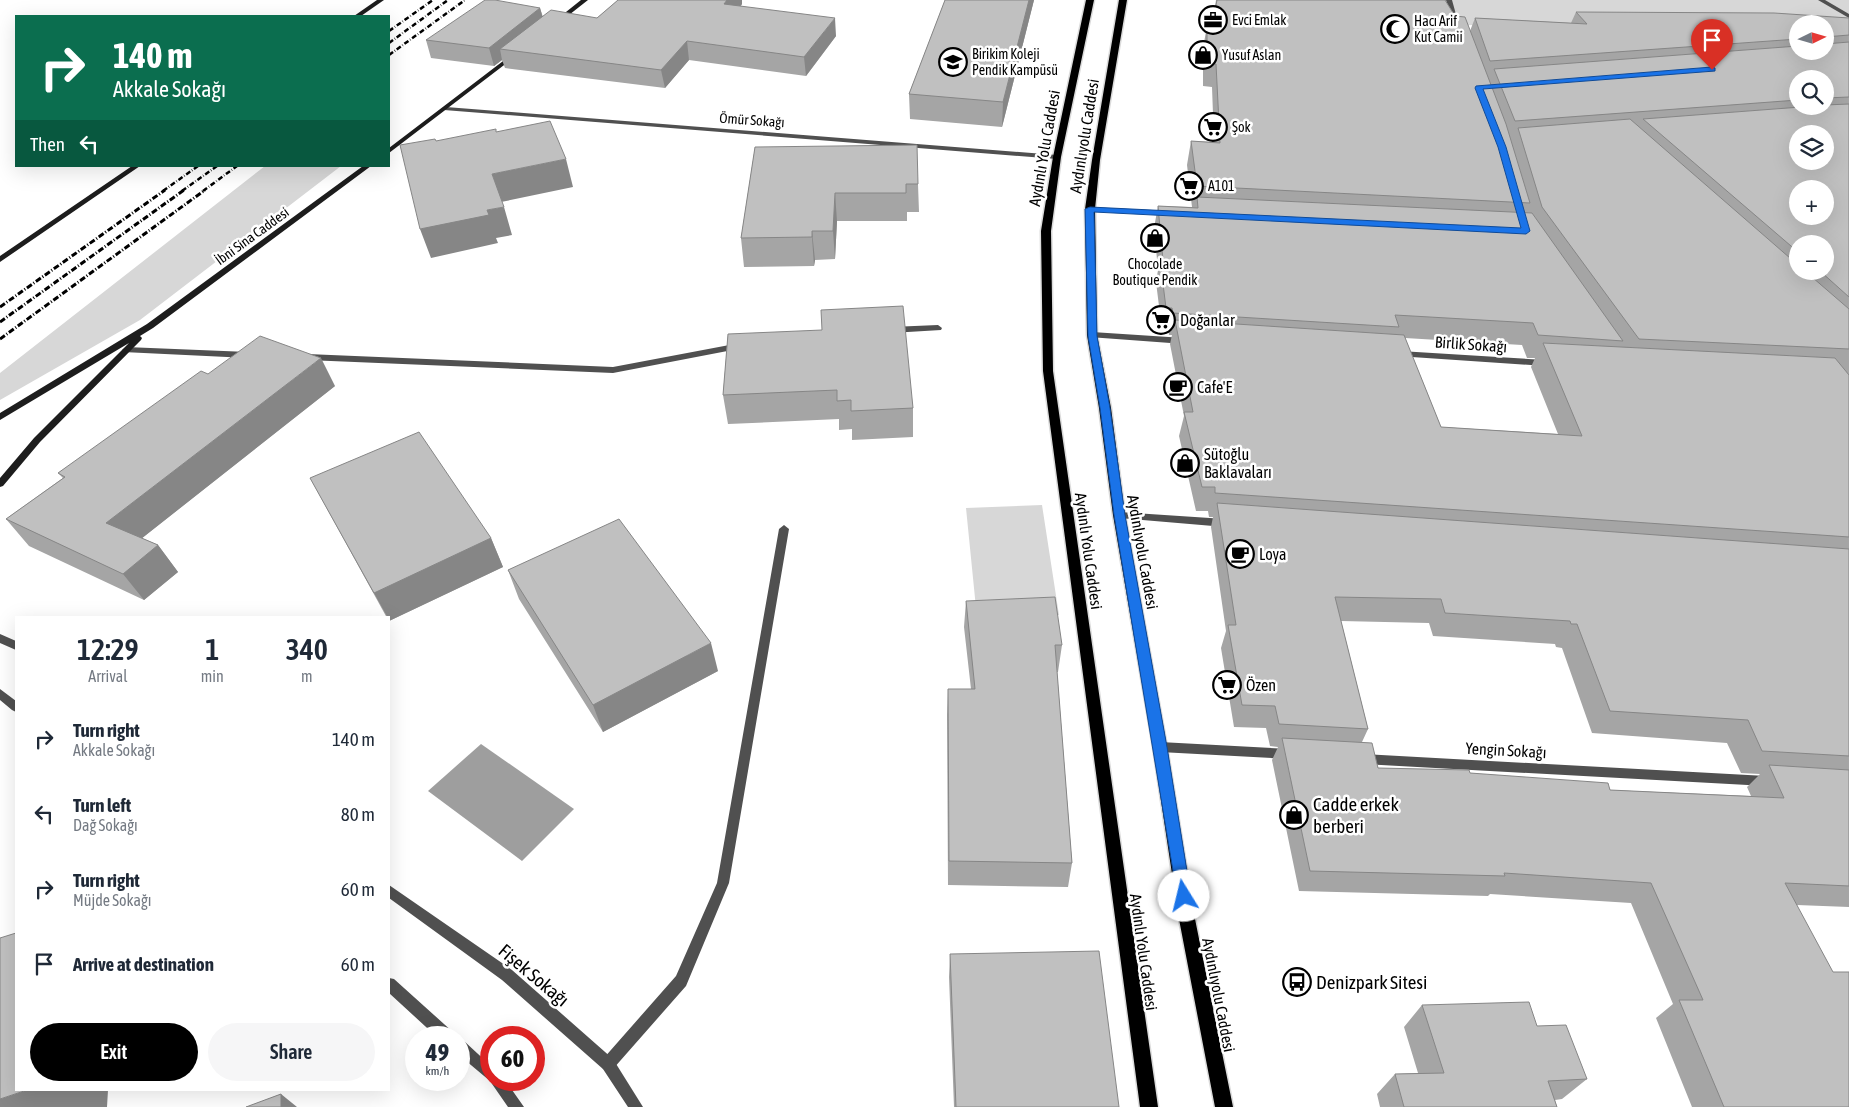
<!DOCTYPE html>
<html lang="en">
<head>
<meta charset="utf-8">
<style>
  body { margin:0; font-family:"Asap Condensed",sans-serif; background:#f6f6f7; color:#1f2937; height:100vh; display:flex; flex-direction:column; font-size:19px; white-space:nowrap }
  * { box-sizing:border-box; margin:0 }
  p { font-size:16px; color:#747a83 }
  .icon { flex:none; width:28px; height:28px; fill:none; stroke:currentColor; stroke-width:2; stroke-linecap:round; stroke-linejoin:round }
  .map { position:relative; flex:1; overflow:hidden }
  .panel { position:absolute; left:15px; top:616px; width:375px; height:475px; display:flex; flex-direction:column; background:#fff; border-radius:0px; box-shadow:0 5px 20px #0002 }
  .panel>* { flex:none }
  .guide { position:absolute; left:15px; top:15px; width:375px; height:152px; border-radius:0px; box-shadow:0 5px 20px #0002; background:#0b6e4f; color:#fff; overflow:hidden }
  .needle { width:32px; rotate:85deg }
  .controls { position:absolute; left:1789px; top:15px; display:grid; gap:10px }
  .controls a { display:grid; place-items:center; width:45px; height:45px; border-radius:50%; background:#fff; box-shadow:0 5px 20px #0002; font-size:25px }
  .speed { position:absolute; left:405px; top:1026px; display:flex; gap:10px; font-size:25px; font-weight:700; text-align:center }
  .speed>* { display:grid; place-content:center; width:65px; height:65px; border-radius:50%; background:#fff; box-shadow:0 5px 20px #0002; line-height:1 }
  .speed small { font-size:12px; font-weight:400 }
  .speed .limit { border:8px solid #d22; background:#fff; color:#111 }
  .pin { position:absolute; display:grid; place-items:center; width:42px; height:42px; color:#fff; margin:-51px -21px; border-radius:50% 50% 50% 0; rotate:-45deg; box-shadow:0 0 5px #0007 }
  .pin .icon { rotate:45deg }
  .me { position:absolute; width:55px; margin:-28px; rotate:351deg; stroke-linejoin:round; filter:drop-shadow(0 0 4px #0008) }
  .turn { display:flex; align-items:center; gap:18px; height:105px; padding:0 15px; font-size:22px }
  .turn .icon { width:65px; height:65px; stroke-width:2.5 }
  .turn b { display:block; font-size:35px; line-height:42px }
  .then { display:flex; align-items:center; height:48px; padding:0 15px; background:#0003; gap:10px; font-size:19px }
  .eta { display:flex; justify-content:space-evenly; align-items:center; height:85px; text-align:center }
  .eta b { font-size:30px; font-weight:600; line-height:35px }
  .action { display:flex; gap:10px; margin-top:auto; padding:10px 15px }
  .action a { flex:1; height:58px; border-radius:30px; background:#000; color:#fff; font-size:20px; font-weight:600; line-height:58px; text-align:center }
  .action a+a { background:#f6f6f7; color:#1f2937 }
  ul { padding:0; list-style:none }
  li { display:flex; align-items:center; gap:15px; height:75px; padding:0 15px }
  li div { flex:1 }
  li b { display:block; font-size:19px }
  li em { font-style:normal }
  .map>svg:first-child { display:block }
</style>
</head>
<body>
<div class="map">
<svg width="1849" height="1107" viewBox="0 0 1849 1107">
  <rect width="100%" height="100%" fill="#fff"/>
  <path fill="#d7d7d7" d="M1255 0H1849V39L1825 24 1708 30 1462 25Z
    M265 166H341L140 320 0 400V373Z
    M1042 505 1059 615 977 618 966 508Z"/>
  <path fill="#9e9e9e" d="M481 744 574 809 522 861 428 791Z"/>
  <g fill="none" stroke-linecap="round" stroke-linejoin="round">
    <defs>
      <path id="primary" d="M1086 0H1094L1061 157 1051 231 1053 371 1158 1107H1140L1043 371 1041 231 1053 157Z
        M1119 0H1127L1100 160 1095 209 1097 335 1111 408 1125 515 1167 747 1194 914 1233 1107H1215L1178 914 1153 747 1113 515 1099 408 1087 335 1085 209 1092 160Z"/>
    </defs>
    <use href="#primary" stroke="#dbdbdb" stroke-width="3"/>
    <path fill="#505050" fill-rule="evenodd" d="M784 525 789 529 729 883 686 986 613 1069 608 1071 603 1069 601 1064 603 1059 676 976 717 883 779 529Z"/>
    <path fill="#505050" fill-rule="evenodd" d="M1446 0H1452L1460 29 1455 28Z
      M1818 0H1825L1849 14V18Z
      M446 107 1057 155 1060 157 1057 159 444 110V108Z
      M1087 207 1168 211 1172 213 1168 215 1090 211H1087Z
      M938 325 942 328 941 330 891 333 887 330 891 327Z
      M1092 332 1184 338 1188 341 1184 344 1089 337V333Z
      M740 343 744 346 743 348 613 373 307 360 303 357 307 354 613 367Z
      M126 347 248 352 252 355 248 358 123 352 122 350Z
      M1400 351 1545 360 1549 363 1545 366 1397 356V352Z
      M1119 512 1225 519 1230 523 1225 527 1119 518 1114 515Z
      M0 634 16 641V650L0 643Z
      M0 689 16 701V712L12 710 0 700Z
      M1160 742 1289 749 1293 750 1295 754 1293 758 1289 759 1160 752 1156 750 1154 747 1156 744Z
      M1363 754 1766 776 1770 777 1772 781 1770 785 1766 786 1363 764 1359 763 1357 759 1359 755Z
      M389 885 512 970 613 1059 643 1107H628L603 1069 502 980 389 898Z
      M389 978 394 979 454 1033 456 1038H438L389 993Z
      M459 1039 464 1041 491 1066V1080H505L524 1107H508L490 1081 459 1055Z"/>
    <path fill="#1d1d1d" fill-rule="evenodd" d="M377 0H384L361 16H354Z
      M581 0H588L560 22H556V20Z
      M511 55 516 56 389 153V148Z
      M132 166H140L0 262V256Z
      M363 166H371L153 328 140 336 142 338 141 340 40 442 3 486 0 487V478L34 438 129 343 0 420V413L147 324Z"/>
    <use href="#primary" fill="#000" fill-rule="evenodd"/>
    <path stroke="#000" stroke-width="2.5" stroke-dasharray="5 2 0.5 2" stroke-linecap="butt" d="M389 31 433 0
      M389 43 448 0
      M389 55 465 0
      M163 191 198 166
      M182 191 217 166
      M203 191 237 166"/>
    <path stroke="#000" stroke-width="3" stroke-dasharray="6 2 1 2" stroke-linecap="butt" d="M0 307 165 190
      M0 322 184 190
      M0 339 205 190"/>
  </g>
  <path fill="#a5a5a5" fill-rule="evenodd" d="M618 0H742V4L741 6 836 36 806 76 689 60 665 88 505 68 502 60 494 66 431 58 426 40 540 8 543 17 597 18Z
    M945 0H1034L1002 127 910 119 909 94Z
    M1216 0H1445L1455 16 1470 31 1475 18 1571 23 1576 12 1849 18V907L1797 905 1849 1107H1692L1656 1018 1673 1004 1631 903 1490 894 1488 896 1299 891 1272 760 1278 747 1270 746 1266 728 1234 727 1221 648 1226 631 1211 527 1213 517H1209L1208 511H1196L1179 436 1184 416 1170 344 1172 335H1169L1168 330H1162L1156 282 1158 270 1154 228 1158 206 1192 207 1187 165 1191 141 1214 142 1212 87 1203 86V48L1207 26H1212ZM1798 24H1825V51H1798ZM1798 79H1825V106H1798ZM1798 244 1825 271H1798ZM1405 338 1522 345 1527 358H1535L1531 367 1558 434 1441 427ZM1341 621 1429 623 1433 636 1555 644 1556 647 1562 648 1592 733 1727 743 1741 773 1760 774 1747 787 1751 796 1610 790 1470 773 1378 768 1362 742 1368 729Z
    M755 147 918 184 919 212H907V221H837L835 259 815 260 814 266 744 267 741 238Z
    M728 334 913 408V437L852 440V429L839 430V419L728 424 723 395Z
    M208 374 335 386 142 538 158 545 178 572 144 600 29 546 6 519 63 478 58 473Z
    M310 478 491 538 503 567 389 621V618H387Z
    M508 570 718 671 603 732 519 599Z
    M966 601 1062 645 1058 672H1057L1072 863 1068 887 948 885 947 715 948 689H971L964 627Z
    M950 954 1119 1107H954L949 977Z
    M1422 1005 1537 1026 1587 1079 1562 1099 1555 1100 1557 1107H1380L1377 1094 1395 1074 1418 1073 1404 1027Z"/>
  <path fill="#868686" d="M727 0H742V4L726 21 724 4Z
    M1029 0H1034L1002 127 1003 102Z
    M540 8 545 26 500 49 502 60 494 66 489 48Z
    M835 18 836 36 806 76 804 57Z
    M687 41 689 60 665 88 661 70Z
    M566 159 573 187 501 202 492 174Z
    M835 193 837 221 835 259 833 231Z
    M504 207 512 235 496 238 498 243 431 258 420 229 487 210Z
    M812 231 815 260 814 266 812 237Z
    M321 358 335 386 127 550 106 523Z
    M491 538 503 567 389 621V618H388L374 593Z
    M158 545 178 572 144 600 123 574Z
    M711 643 718 671 603 732 593 705Z
    M27 1090H108L107 1107H0V1099Z
    M281 1094 297 1107H281Z"/>
  <path fill="#c0c0c0" stroke="#868686" fill-rule="evenodd" d="M485 0H495L540 8 489 48 426 40Z
    M618 0H727L724 4 835 18 804 57 687 41 661 70 500 49 551 10 597 18Z
    M945 0H1029L1003 102 909 94Z
    M1217 0H1445L1455 16 1465 17 1506 124 1530 203 1197 186 1191 141 1220 143 1216 64H1207V26H1212Z
    M1576 12 1774 13 1849 18V35L1825 37V24H1798V39L1490 61 1475 18 1587 24Z
    M1849 42V97L1825 98V79H1798V100L1515 121 1494 69 1798 46V51H1825V44Z
    M1849 104V297L1820 271H1825V244H1798V252L1643 119 1814 106H1825V105ZM1798 134H1825V161H1798ZM1798 189H1825V216H1798Z
    M1630 119 1798 265V271H1805L1849 309V349L1639 339 1542 207 1518 128Z
    M550 121 566 159 492 174 504 207 487 210 489 215 420 229 400 145 435 139 436 141 496 129V132Z
    M917 145 918 184H906V193H835L833 231H812V237L741 238 755 147Z
    M1197 197 1532 213 1623 341 1538 335 1533 323 1395 315 1399 327 1173 313 1172 308H1166L1160 260H1163L1158 206 1198 208Z
    M903 306 913 408 851 411V400L837 401V390L723 395 728 334 822 330 821 310Z
    M1175 320 1404 335 1441 427 1582 436 1543 343 1835 358 1849 375V537L1215 493V487H1202L1184 412H1193Z
    M260 336 321 358 106 523 158 545 123 574 6 519 65 477 58 473 201 371 208 374Z
    M419 432 491 538 374 593 310 478Z
    M1217 503 1849 549V756L1762 751 1748 720 1610 711 1577 624H1571L1570 621 1445 613 1441 599 1335 597 1368 729 1279 724 1275 706 1242 705 1228 625H1236Z
    M619 519 711 643 593 705 508 570Z
    M1055 597 1062 645H1055L1072 863 949 861 948 689H975L966 601Z
    M1282 738 1372 743 1378 768 1469 770 1470 773 1608 783 1610 790 1784 798 1769 765 1849 770V886L1785 883 1833 972H1849V1107H1724L1679 1000H1703L1651 883 1504 873 1505 876 1310 871Z
    M16 933V1090H27L0 1099V938Z
    M1099 951 1119 1107H956L950 954Z
    M1529 1002 1537 1026 1566 1025 1587 1079 1548 1081 1557 1107H1404L1395 1074 1444 1073 1422 1005Z
    M281 1094V1107H246Z"/>
  <path fill="#1a73e8" stroke="#114b97" d="M1712 67 1715 68V71L1483 89 1506 147 1530 231 1526 234 1094 212 1097 336 1110 408 1125 515 1167 747 1191 896 1189 901 1184 903 1178 901 1114 515 1100 408 1088 336 1085 209 1090 207 1521 228 1498 147 1475 88 1476 86Z"/>
  <defs>
    <symbol id="office-ring" viewBox="-11 -11 22 22"><circle r="9.5" fill="#fff" stroke="#000" stroke-width="1.5"/><path d="M-6-3h4V-5.5h4V-3h4V5H-6ZM-1-4.5V-3h2v-1.5ZM-6 0V1H6V0Z" fill="#000"/></symbol>
    <symbol id="mosque-ring" viewBox="-11 -11 22 22"><circle r="9.5" fill="#fff" stroke="#000" stroke-width="1.5"/><path d="M3.5-4.9A6 6 0 1 0 3.5 4.9A5 5 0 1 1 3.5-4.9Z" fill="#000"/></symbol>
    <symbol id="shop-ring" viewBox="-11 -11 22 22"><circle r="9.5" fill="#fff" stroke="#000" stroke-width="1.5"/><path d="M-5-2.5h2.3a2.7 3.5 0 0 1 5.4 0H5L5.5 6h-11ZM-1.5-2.5h3a1.5 2.3 0 0 0-3 0Z" fill="#000"/></symbol>
    <symbol id="school-ring" viewBox="-11 -11 22 22"><circle r="9.5" fill="#fff" stroke="#000" stroke-width="1.5"/><path d="M0-5L7-2L0 1L-7-2ZM-4 1L0 2.5L4 1V4Q0 6-4 4Z" fill="#000"/></symbol>
    <symbol id="supermarket-ring" viewBox="-11 -11 22 22"><circle r="9.5" fill="#fff" stroke="#000" stroke-width="1.5"/><path d="M-6-5.5h2.5l.6 2H6L4.5 2H-2.5L-4.4-4H-6ZM-1.5 3.2a1.3 1.3 0 1 0 .1 0ZM3 3.2a1.3 1.3 0 1 0 .1 0Z" fill="#000"/></symbol>
    <symbol id="cafe-ring" viewBox="-11 -11 22 22"><circle r="9.5" fill="#fff" stroke="#000" stroke-width="1.5"/><path d="M-5.5-4.5H6V0H3Q3 3.5 0 3.5H-2.5Q-5.5 3.5-5.5 0ZM3-3.2v2h1.7v-2ZM-6 4.5H4V6H-6Z" fill="#000"/></symbol>
    <symbol id="bus-ring" viewBox="-11 -11 22 22"><circle r="9.5" fill="#fff" stroke="#000" stroke-width="1.5"/><path d="M-5-6H5V4H4V6H2V4H-2V6H-4V4H-5ZM-3.5-4V0h7V-4ZM-3.5 1.2v1.5H-2V1.2ZM2 1.2v1.5H3.5V1.2Z" fill="#000"/></symbol>
  </defs>
  <g fill-rule="evenodd">
    <use href="#office-ring" x="1197" y="4" width="32" height="32"/>
    <use href="#mosque-ring" x="1379" y="13" width="32" height="32"/>
    <use href="#shop-ring" x="1187" y="39" width="32" height="32"/>
    <use href="#school-ring" x="937" y="46" width="32" height="32"/>
    <use href="#supermarket-ring" x="1197" y="111" width="32" height="32"/>
    <use href="#supermarket-ring" x="1173" y="170" width="32" height="32"/>
    <use href="#shop-ring" x="1139" y="222" width="32" height="32"/>
    <use href="#supermarket-ring" x="1145" y="304" width="32" height="32"/>
    <use href="#cafe-ring" x="1162" y="371" width="32" height="32"/>
    <use href="#shop-ring" x="1169" y="447" width="32" height="32"/>
    <use href="#cafe-ring" x="1224" y="538" width="32" height="32"/>
    <use href="#supermarket-ring" x="1211" y="669" width="32" height="32"/>
    <use href="#shop-ring" x="1278" y="799" width="32" height="32"/>
    <use href="#bus-ring" x="1281" y="966" width="32" height="32"/>
  </g>
  <g text-anchor="middle" dominant-baseline="central" stroke-width="5" stroke-linejoin="round" paint-order="stroke">
    <g font-size="14" fill="#000" stroke="#fff" text-anchor="start">
      <text x="1232" y="20">Evci Emlak</text>
      <text x="1414" y="21">Hacı Arif<tspan x="1414" dy="16">Kut Camii</tspan></text>
      <text x="972" y="54">Birikim Koleji<tspan x="972" dy="16">Pendik Kampüsü</tspan></text>
      <text x="1222" y="55">Yusuf Aslan</text>
      <text x="1232" y="127">Şok</text>
      <text x="1208" y="186">A101</text>
      <text x="1155" y="264" text-anchor="middle">Chocolade<tspan x="1155" dy="16">Boutique Pendik</tspan></text>
    </g>
    <g font-size="14" fill="#000" stroke="#fff">
      <text transform="translate(752 120) rotate(4)">Ömür Sokağı</text>
      <text transform="translate(252 236) rotate(-36)">İbni Sina Caddesi</text>
    </g>
    <g font-size="16" fill="#000" stroke="#fff">
      <text transform="translate(1084 136) rotate(-81)">Aydınlıyolu Caddesi</text>
      <text transform="translate(1044 148) rotate(-80)">Aydınlı Yolu Caddesi</text>
      <text transform="translate(1471 344) rotate(4)">Birlik Sokağı</text>
      <text transform="translate(1089 551) rotate(82)">Aydınlı Yolu Caddesi</text>
      <text transform="translate(1143 552) rotate(80)">Aydınlıyolu Caddesi</text>
      <text transform="translate(1506 750) rotate(3)">Yengin Sokağı</text>
      <text transform="translate(1144 952) rotate(82)">Aydınlı Yolu Caddesi</text>
      <text transform="translate(1219 995) rotate(79)">Aydınlıyolu Caddesi</text>
    </g>
    <g font-size="16" fill="#000" stroke="#fff" text-anchor="start">
      <text x="1180" y="320">Doğanlar</text>
      <text x="1197" y="387">Cafe'E</text>
      <text x="1204" y="454">Sütoğlu<tspan x="1204" dy="18">Baklavaları</tspan></text>
      <text x="1259" y="554">Loya</text>
      <text x="1246" y="685">Özen</text>
    </g>
    <g font-size="19" fill="#000" stroke="#fff" text-anchor="start">
      <text x="1313" y="804">Cadde erkek<tspan x="1313" dy="22">berberi</tspan></text>
      <text x="1316" y="982">Denizpark Sitesi</text>
    </g>
    <g font-size="19" fill="#000" stroke="#fff">
      <text transform="translate(534 975) rotate(40)">Fişek Sokağı</text>
    </g>
  </g>
</svg>
<div class="controls">
<a><svg class="needle" viewBox="-14 -14 28 28"><path d="M0-13l5 13h-10z" fill="#e53935"/><path d="M0 13l5-13h-10z" fill="#747a83"/></svg></a>
<a><svg class="icon" aria-label="search" viewBox="0 0 24 24"><circle cx="10" cy="10" r="6"/><path d="M15 15l6 6"/></svg></a>
<a><svg class="icon" aria-label="layers" viewBox="0 0 24 24"><path d="M12 4l9 5-9 5-9-5zM3 14l9 5 9-5"/></svg></a>
<a>+</a>
<a>−</a>
</div>
<div class="speed"><div>49<small>km/h</small></div><div class="limit">60</div></div>
<div class="pin" style="left:1712px;top:70px;background:#d93025"><svg class="icon" aria-label="arrive" viewBox="0 0 24 24"><path d="M6 21V4h12l-3 4 3 4H6"/></svg></div>
<svg class="me" style="left:1184px;top:896px" viewBox="-20 -20 40 40"><circle r="19" fill="#fff"/><path d="M0-13L10 11 0 6-10 11z" fill="#1a73e8"/></svg>
<div class="guide">
<div class="turn"><svg class="icon" aria-label="right" viewBox="0 0 24 24"><path d="M7 20v-9h11M14 6l5 5-5 5"/></svg><div><b>140 m</b>Akkale Sokağı</div></div>
<div class="then">Then<svg class="icon" aria-label="left" viewBox="0 0 24 24"><path d="M17 20v-9H6M10 6l-5 5 5 5"/></svg></div>
</div>
<section class="panel">
<div class="eta">
<div><b>12:29</b><p>Arrival</p></div>
<div><b>1</b><p>min</p></div>
<div><b>340</b><p>m</p></div>
</div>
<ul>
<li><svg class="icon" aria-label="right" viewBox="0 0 24 24"><path d="M7 20v-9h11M14 6l5 5-5 5"/></svg><div><b>Turn right</b><p>Akkale Sokağı</p></div><em>140 m</em></li>
<li><svg class="icon" aria-label="left" viewBox="0 0 24 24"><path d="M17 20v-9H6M10 6l-5 5 5 5"/></svg><div><b>Turn left</b><p>Dağ Sokağı</p></div><em>80 m</em></li>
<li><svg class="icon" aria-label="right" viewBox="0 0 24 24"><path d="M7 20v-9h11M14 6l5 5-5 5"/></svg><div><b>Turn right</b><p>Müjde Sokağı</p></div><em>60 m</em></li>
<li><svg class="icon" aria-label="arrive" viewBox="0 0 24 24"><path d="M6 21V4h12l-3 4 3 4H6"/></svg><div><b>Arrive at destination</b></div><em>60 m</em></li>
</ul>
<div class="action"><a>Exit</a><a>Share</a></div>
</section>
</div>
</body>
</html>
